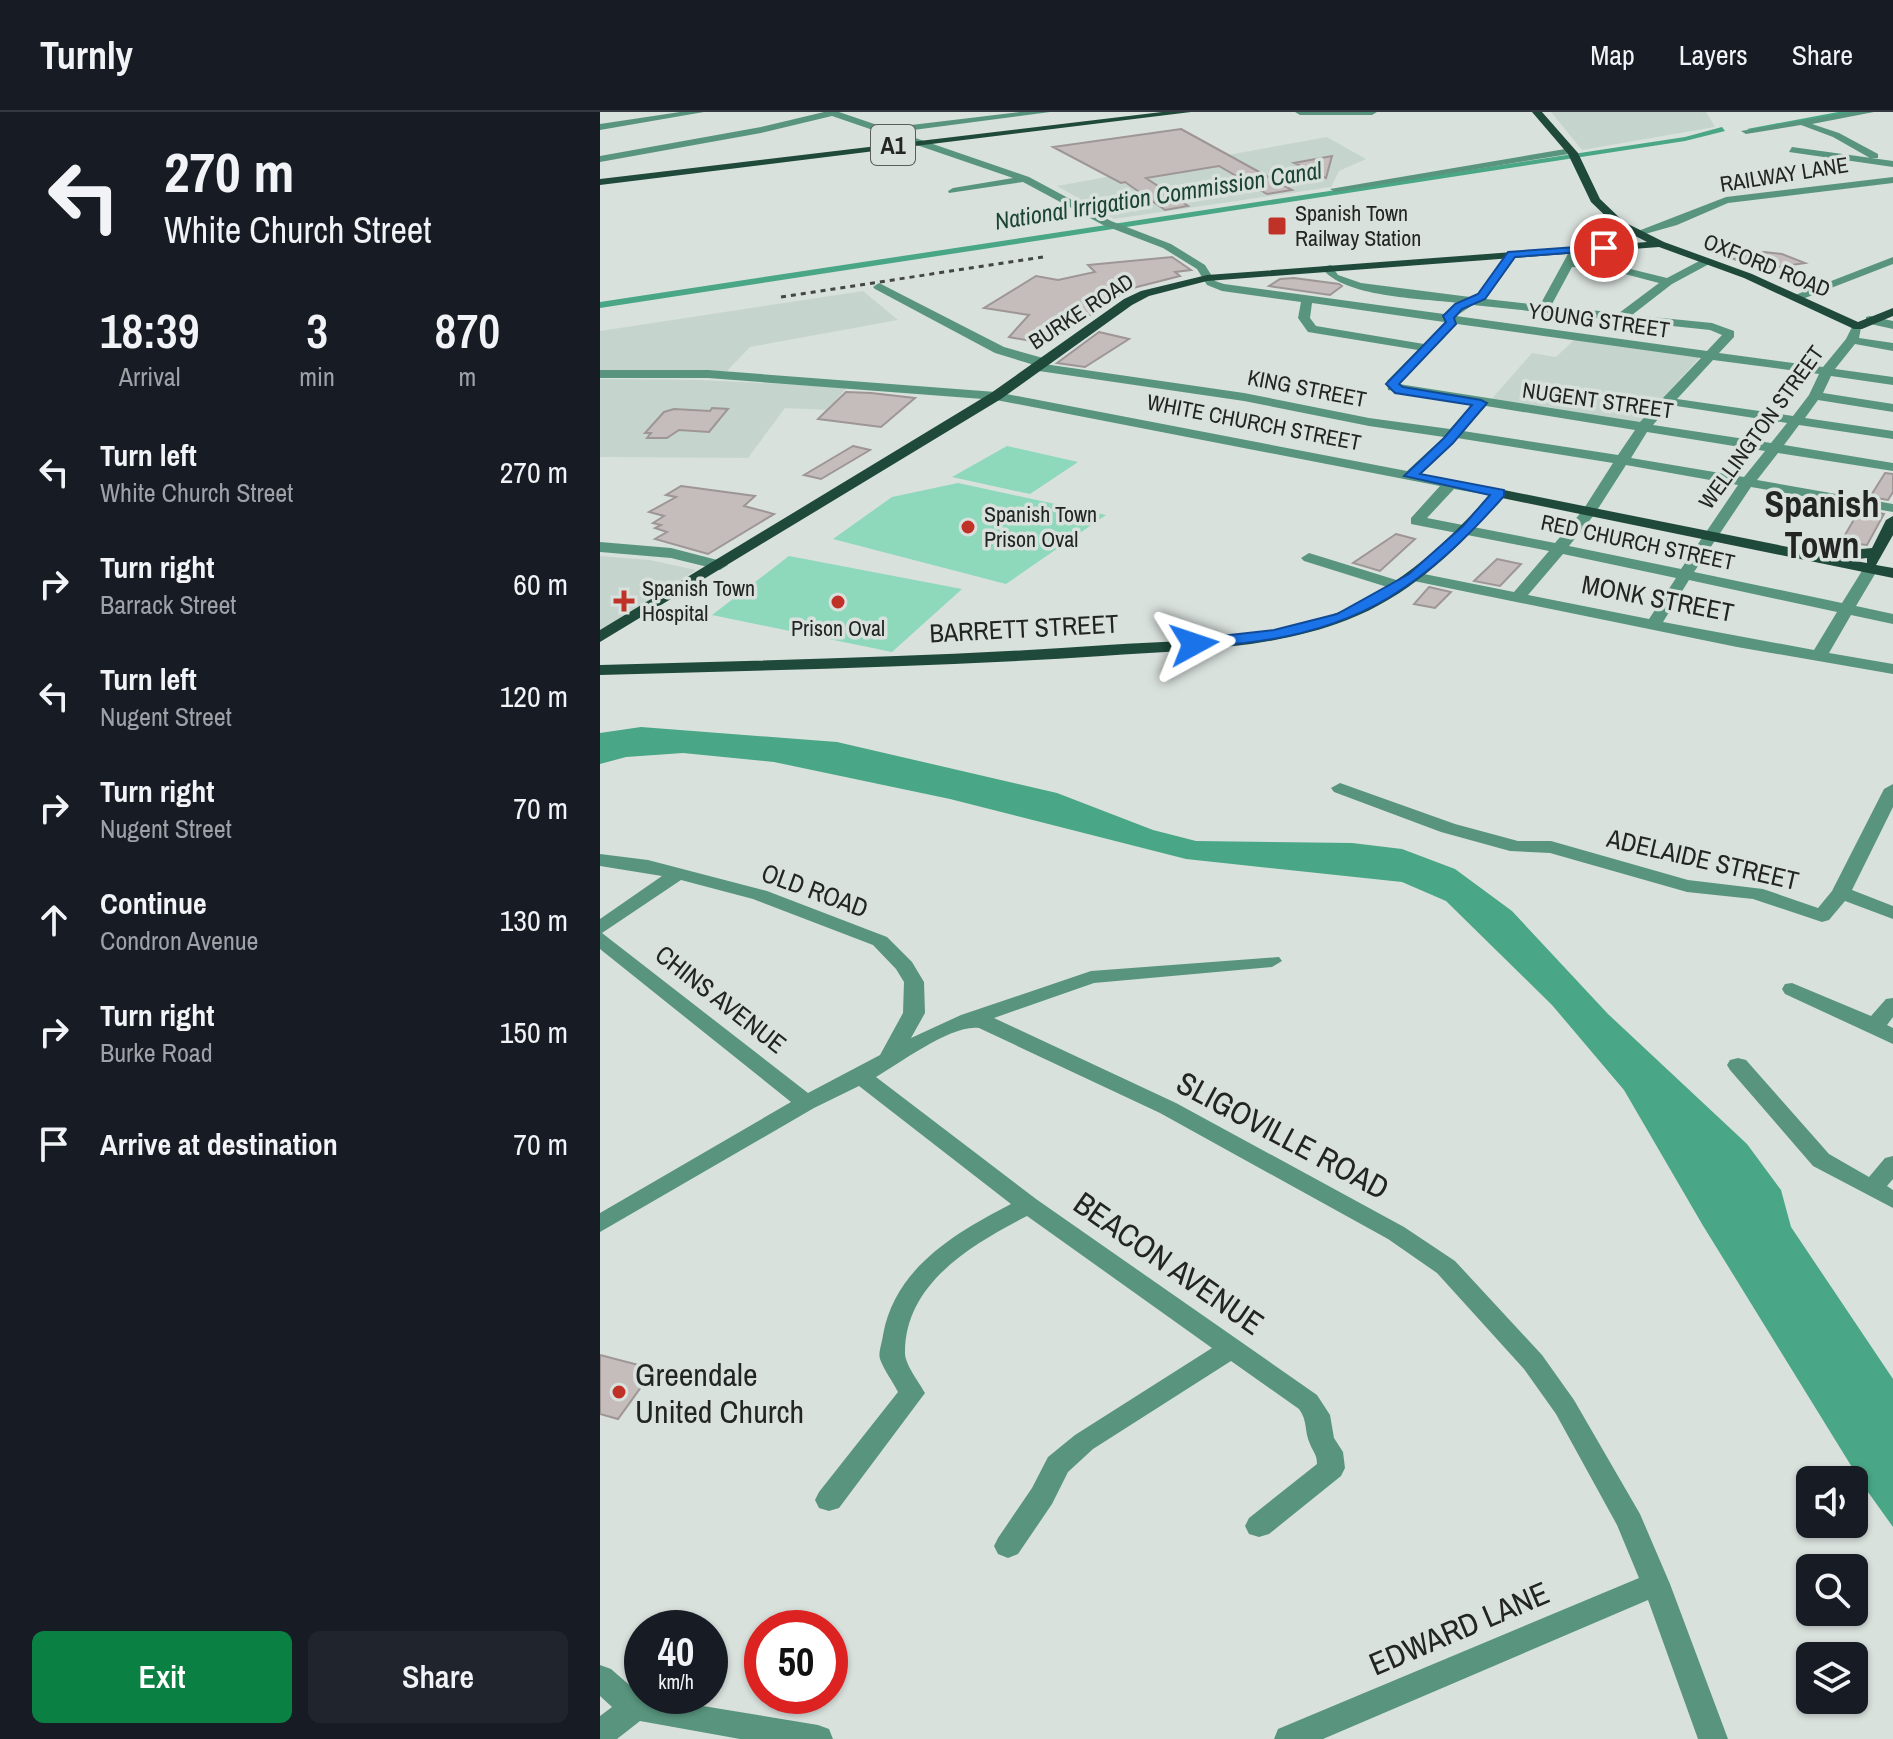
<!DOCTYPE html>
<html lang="en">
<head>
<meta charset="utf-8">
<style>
  body { margin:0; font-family:"Archivo Narrow",sans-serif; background:#20242c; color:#f1f3f6; height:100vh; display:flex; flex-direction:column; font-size:30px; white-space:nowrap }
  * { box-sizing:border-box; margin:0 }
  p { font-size:26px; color:#9ea1a6 }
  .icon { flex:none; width:44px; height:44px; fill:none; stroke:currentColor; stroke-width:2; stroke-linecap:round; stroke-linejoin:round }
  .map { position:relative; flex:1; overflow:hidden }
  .side { display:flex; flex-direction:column; background:#171b24; width:600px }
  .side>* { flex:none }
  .hud { background:#171b24; color:#f1f3f6; overflow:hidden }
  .fabs { position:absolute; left:1196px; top:1354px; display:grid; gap:16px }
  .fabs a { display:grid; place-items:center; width:72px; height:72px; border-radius:12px; background:#171b24; box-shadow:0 2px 6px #0004; font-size:40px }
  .speed { position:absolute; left:24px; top:1498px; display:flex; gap:16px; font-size:40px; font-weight:700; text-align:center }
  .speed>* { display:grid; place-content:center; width:104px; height:104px; border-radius:50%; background:#171b24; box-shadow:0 2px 6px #0004; line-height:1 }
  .speed small { font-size:20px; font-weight:400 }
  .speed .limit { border:12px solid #d22; background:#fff; color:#111 }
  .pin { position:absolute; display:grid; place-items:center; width:68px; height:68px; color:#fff; margin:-34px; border:4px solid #fff; border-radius:50%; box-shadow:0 2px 8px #0007 }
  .me { position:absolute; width:88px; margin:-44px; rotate:85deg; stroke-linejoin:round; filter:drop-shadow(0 0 6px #0008) }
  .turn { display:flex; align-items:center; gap:28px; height:168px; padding:0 32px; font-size:36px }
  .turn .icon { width:104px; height:104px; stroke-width:2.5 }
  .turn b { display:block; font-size:56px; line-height:68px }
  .eta { display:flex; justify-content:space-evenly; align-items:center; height:136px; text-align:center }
  .eta b { font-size:48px; font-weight:600; line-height:56px }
  .button { display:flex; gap:16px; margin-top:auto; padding:16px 32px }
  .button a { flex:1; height:92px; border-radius:12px; background:#0b8043; color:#fff; font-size:32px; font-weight:600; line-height:92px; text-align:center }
  .button a+a { background:#20242c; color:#f1f3f6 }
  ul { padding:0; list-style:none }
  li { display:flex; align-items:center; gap:24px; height:112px; padding:0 32px }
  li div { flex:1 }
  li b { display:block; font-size:30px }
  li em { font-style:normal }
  header { display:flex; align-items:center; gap:48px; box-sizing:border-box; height:112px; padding:0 40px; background:#171b24; border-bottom:2px solid #363941 }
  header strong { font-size:38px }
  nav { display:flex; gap:44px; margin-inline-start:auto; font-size:28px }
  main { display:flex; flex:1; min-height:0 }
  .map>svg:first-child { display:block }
</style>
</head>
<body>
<header>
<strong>Turnly</strong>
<nav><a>Map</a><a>Layers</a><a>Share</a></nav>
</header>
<main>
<section class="side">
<div class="hud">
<div class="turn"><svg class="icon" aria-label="left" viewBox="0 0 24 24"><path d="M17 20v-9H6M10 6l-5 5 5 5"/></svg><div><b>270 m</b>White Church Street</div></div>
</div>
<div class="eta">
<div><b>18:39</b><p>Arrival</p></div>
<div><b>3</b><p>min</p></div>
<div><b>870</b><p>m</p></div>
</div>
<ul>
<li><svg class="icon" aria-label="left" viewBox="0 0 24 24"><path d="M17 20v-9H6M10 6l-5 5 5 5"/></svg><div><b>Turn left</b><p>White Church Street</p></div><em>270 m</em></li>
<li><svg class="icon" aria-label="right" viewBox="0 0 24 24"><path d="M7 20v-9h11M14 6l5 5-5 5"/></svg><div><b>Turn right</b><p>Barrack Street</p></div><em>60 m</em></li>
<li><svg class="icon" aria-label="left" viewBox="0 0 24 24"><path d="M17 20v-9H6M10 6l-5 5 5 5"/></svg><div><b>Turn left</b><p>Nugent Street</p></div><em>120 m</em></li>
<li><svg class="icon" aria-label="right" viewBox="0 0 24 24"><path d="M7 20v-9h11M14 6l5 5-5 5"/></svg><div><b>Turn right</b><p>Nugent Street</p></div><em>70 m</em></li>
<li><svg class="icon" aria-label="ahead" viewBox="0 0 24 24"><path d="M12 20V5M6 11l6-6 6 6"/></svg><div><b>Continue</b><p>Condron Avenue</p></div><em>130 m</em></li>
<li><svg class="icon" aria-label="right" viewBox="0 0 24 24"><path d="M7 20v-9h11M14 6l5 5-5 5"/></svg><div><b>Turn right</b><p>Burke Road</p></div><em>150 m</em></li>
<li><svg class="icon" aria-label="arrive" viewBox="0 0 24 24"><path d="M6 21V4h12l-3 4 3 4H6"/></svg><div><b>Arrive at destination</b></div><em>70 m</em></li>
</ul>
<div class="button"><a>Exit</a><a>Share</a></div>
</section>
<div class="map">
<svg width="1293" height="1627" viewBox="0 0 1293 1627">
  <rect width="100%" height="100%" fill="#d9e1dd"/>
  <path fill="#c5d5ce" d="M951 0H1106L1115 15 982 38Z
    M727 25 766 47 739 59 731 75 514 107 457 74Z
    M263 179 298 208 150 235 127 259 0 258V219Z
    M977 225 1102 243 1039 312 889 290 932 241 956 245Z
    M0 267 100 268 247 275 228 298 185 296 148 346 0 345Z
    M0 444 50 448 96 458 0 520Z"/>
  <path fill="#8ed8bb" d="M407 334 478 350 430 382 352 365Z
    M358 371 506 403 406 472 233 427 292 385Z
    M189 444 362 477 292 540 112 503Z"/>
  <path fill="#49a686" d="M41 615 237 630 457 681 553 718 596 729 752 731 802 737 855 757 912 799 1008 902 1147 1032 1181 1078 1191 1115 1293 1267V1415L1263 1373 1102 1112 1024 978 952 893 846 789 802 770 586 747 350 687 174 650 83 641 26 645 0 652V621Z"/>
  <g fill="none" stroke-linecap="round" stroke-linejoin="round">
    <path fill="#49a686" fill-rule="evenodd" d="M1238 0H1255L1151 19 1147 17Z
      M1122 15 1125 19 1085 29 0 196V190L1085 25Z"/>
  </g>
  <path fill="#c5bdbc" stroke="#9e9695" stroke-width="2" d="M581 17 692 78 667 82 619 54 546 66 588 94 565 98 525 70 521 71 453 35Z
    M732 44 726 66 694 51Z
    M1164 140 1182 142 1205 151 1165 157 1133 147Z
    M572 145 591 158 575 160 580 164 529 177 447 232 409 225 429 203 384 196 436 164 458 168 495 160 488 153Z
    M694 166 739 172 742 174 730 183 669 174 680 167Z
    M499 220 529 227 485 255 457 251Z
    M246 280 271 281 315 286 281 315 218 307Z
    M112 296 128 297 109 320 79 318 67 326H47L51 321H45L64 300 74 297 110 299Z
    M253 334 270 338 221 367 204 363Z
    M1285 361 1293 362V380L1288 388 1270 385Z
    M81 374 155 384 144 394 174 402 108 442 55 427 67 420 55 416 61 413 53 411 64 404 49 400 76 385 66 383Z
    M1260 397 1284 402 1267 433 1241 430Z
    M796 422 815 427 780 459 753 451Z
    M897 447 921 452 900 474 874 469Z
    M829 475 851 480 835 496 814 492Z
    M0 1243 54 1257 18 1307 0 1302Z"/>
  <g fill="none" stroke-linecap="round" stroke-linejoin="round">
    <path fill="#59957e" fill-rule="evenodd" d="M80 0H104L0 18V12Z
      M224 0H239L286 16 420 0H450L298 20 429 65 511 109 571 132 605 153 615 169 624 172 844 202 858 191C821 186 743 186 721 155L731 153 738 163 761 171 870 185 877 182 908 140 912 139 918 142 886 187 940 193 969 140 975 137 981 140 976 149 1002 150 1067 166 1103 147H1111V151L1072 172 1032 203 1112 211 1134 219V225L1119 241 1223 255 1246 227 1254 211H1262L1259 226 1293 231V239L1255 232 1235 257 1293 265V273L1231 264 1223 281 1293 292V300L1218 288 1205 306 1293 319V327L1199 313 1184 333 1293 351V359L1178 341 1157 368 1293 392V400L1151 375 1094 460 1242 491 1265 454H1275L1278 457 1256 494 1293 502V512L1251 503 1229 541 1293 552V562L1137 535 809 468 806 465 814 460 914 480 949 439 811 412V406L840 374 396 288 108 266H0V258H108L396 280 807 359 844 325 769 314 644 289 432 258 431 252 395 241 275 177 273 175 279 171 404 235 443 246 444 252 644 281 769 306 850 317 873 292 788 278 787 269 818 238 708 220 698 206 701 190 622 179 607 173 597 157 563 136 503 113 423 70 349 81 348 79 353 76 413 66 232 4 161 21 0 50V44L161 15ZM972 155 1002 156 1059 171 1019 201 951 194ZM712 191 844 210H845L824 232 716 214 710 206ZM873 193 1110 218 1122 223 1107 239 856 204ZM857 212 1101 246 1040 310 799 272ZM1113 248 1219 262 1209 283 1193 304 1077 287ZM1070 293 1187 311 1171 331 1053 313ZM886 294 1035 318 1018 343 863 319ZM1047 320 1165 339 1144 365 1031 346ZM857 326 1013 351 983 398 955 431 827 406 854 377 899 385 906 381 899 377 821 362ZM1026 353 1138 373 1081 457 969 434 994 403ZM963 442 1076 466 1049 507 928 483ZM1089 468 1237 500 1214 538 1063 510Z
      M695 0H777L772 3H700Z
      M1251 0H1274L1212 12 1239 21 1278 42V46H1270L1233 25 1201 13 1146 22 1141 19Z
      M1192 35 1293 49V55L1189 40Z
      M971 36 975 41 735 80 730 77Z
      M1293 65V71L1128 91 1077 113 1038 124 1033 121 1126 85Z
      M1293 145V152L1200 188 1190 185Z
      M1270 204 1293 209V217L1266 211V205Z
      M0 430 71 436 125 450 128 453 120 458 71 446 0 440Z
      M709 441 806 471 808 474 800 479 704 449 701 446Z
      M740 671 855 712 918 729H951L1088 768 1163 777 1218 796 1232 779 1284 677 1293 672V695L1252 778 1293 794V807L1245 789 1229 808 1222 810 1153 787 1087 780 950 741 910 739 841 720 734 680 731 676Z
      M0 742 48 748 167 779 287 825 312 850 324 870 325 901 311 926 361 903 491 859 679 845 682 849 672 855 494 871 394 906 576 991 804 1115 855 1149 942 1243 974 1288 1040 1402 1070 1472 1128 1627H1098L1048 1488 723 1627H674L678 1617 1039 1466 1017 1413 956 1302 924 1257 837 1161 788 1127 560 1001 379 916C352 912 300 951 276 965L436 1087 717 1283 730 1303 734 1326 743 1340 745 1356 741 1364 669 1422 659 1425 649 1422 645 1414 649 1406 717 1352C717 1342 713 1340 710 1332 704 1319 708 1309 699 1297L631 1249 493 1337 468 1360 452 1392 418 1442 408 1446 398 1442 394 1434 398 1426 432 1376 448 1345 475 1323 612 1236 427 1104C373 1132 304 1171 305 1242 306 1254 319 1270 325 1281L239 1396 229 1399 219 1396 215 1388 219 1380 298 1280C293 1270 284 1258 280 1247 278 1241 282 1231 283 1223 295 1156 355 1121 411 1092L259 974 214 996 0 1120V1101L191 990 0 837V807L62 764 0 754ZM81 768 153 787 273 833 296 857 304 870 303 901 280 943 208 981 2 821Z
      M1192 871 1271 904 1286 887 1293 886V905L1287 913 1293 916V932L1185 882 1182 877 1185 872Z
      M1138 946 1146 948 1229 1042 1269 1065 1285 1046 1293 1044V1067L1287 1074 1293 1078V1096L1213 1054 1130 958 1127 953 1130 948Z
      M0 1553 11 1557 42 1584 218 1613 229 1617 233 1627H140L40 1609 17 1627H0V1604L12 1595 0 1584Z"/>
    <path fill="#1f4a3b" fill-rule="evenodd" d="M562 0H591L0 73V67Z
      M932 0H942L978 41 1000 87 1024 110 1064 130 1152 162 1258 210 1293 196V204L1262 217H1254L1144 166 1059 135 607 169 549 184 532 193 401 287 0 530V518L391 281 524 187 541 179 607 163 1047 130 1016 114 991 90 968 42Z
      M899 377 1233 444 1240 439 1272 436 1286 408 1293 404V423L1276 453 1293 456V466L902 386C859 436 810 484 747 508 670 538 584 538 502 544 335 555 167 558 0 563V553C169 548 338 545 507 533 583 528 667 530 739 500 801 474 850 428 894 378ZM1267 446V451L1249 448Z"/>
    <path stroke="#444745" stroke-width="3" stroke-dasharray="5 5" stroke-linecap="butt" d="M181 185 443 145"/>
  </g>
  <path fill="#1a73e8" stroke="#114b97" stroke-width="2" d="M1004 133 1007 134V138L915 145 885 187 862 197 854 206 856 212 799 272 803 275 881 288 887 291 853 331 820 362 904 378V384C827 471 762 518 644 531 627 532 606 538 589 535V528L594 527 674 518 737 502 809 462 863 414 890 383 804 364 844 326 872 293 795 281 786 272 846 210 843 204 855 192 878 182 908 140Z"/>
  <g fill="#c03227" stroke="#d9e1dd" stroke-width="3">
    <rect x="667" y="104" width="20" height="20" rx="4"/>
    <circle cx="368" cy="415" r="8"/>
    <path d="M20 477h8v8h8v8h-8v8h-8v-8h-8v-8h8z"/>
    <circle cx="238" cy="490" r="8"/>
    <circle cx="19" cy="1280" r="8"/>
  </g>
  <g text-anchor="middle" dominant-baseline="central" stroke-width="7" stroke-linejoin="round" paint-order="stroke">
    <g font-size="22" fill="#232524" stroke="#d9e1dd">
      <text transform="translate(1184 62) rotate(-9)">RAILWAY LANE</text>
      <text transform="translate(1167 153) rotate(22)">OXFORD ROAD</text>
      <text transform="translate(481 199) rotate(-33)">BURKE ROAD</text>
      <text transform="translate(999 208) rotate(8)">YOUNG STREET</text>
      <text transform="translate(707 276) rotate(11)">KING STREET</text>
      <text transform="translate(998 288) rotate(8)">NUGENT STREET</text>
      <text transform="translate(654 310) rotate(11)">WHITE CHURCH STREET</text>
      <text transform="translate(1161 315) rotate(-54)">WELLINGTON STREET</text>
      <text transform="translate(1038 430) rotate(12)">RED CHURCH STREET</text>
    </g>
    <g font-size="22" fill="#232524" stroke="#d9e1dd" text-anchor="start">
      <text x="695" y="101">Spanish Town<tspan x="695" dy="25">Railway Station</tspan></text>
      <text x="384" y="402">Spanish Town<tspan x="384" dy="25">Prison Oval</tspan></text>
      <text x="42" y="476">Spanish Town<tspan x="42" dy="25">Hospital</tspan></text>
      <text x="238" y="516" text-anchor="middle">Prison Oval</text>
    </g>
    <rect fill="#d9e1dd" stroke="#5a5d5c" stroke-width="2" x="271" y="13" width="44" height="40" rx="6"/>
    <g font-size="24" font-weight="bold" fill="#232524">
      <text x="293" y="33">A1</text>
    </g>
    <g font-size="24" font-style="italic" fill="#1b4436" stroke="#d9e1dd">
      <text transform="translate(558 83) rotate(-9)">National Irrigation Commission Canal</text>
    </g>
    <g font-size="26" fill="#232524" stroke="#d9e1dd">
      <text transform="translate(1058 486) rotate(11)">MONK STREET</text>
      <text transform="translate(424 516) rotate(-3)">BARRETT STREET</text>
      <text transform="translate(1103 747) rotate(13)">ADELAIDE STREET</text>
      <text transform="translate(215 778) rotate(20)">OLD ROAD</text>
      <text transform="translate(121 887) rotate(38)">CHINS AVENUE</text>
    </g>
    <g font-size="32" fill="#232524" stroke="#d9e1dd">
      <text transform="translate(683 1023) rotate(28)">SLIGOVILLE ROAD</text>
      <text transform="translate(569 1151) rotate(35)">BEACON AVENUE</text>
      <text transform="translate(859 1516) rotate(-23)">EDWARD LANE</text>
    </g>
    <g font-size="32" fill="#232524" stroke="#d9e1dd" text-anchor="start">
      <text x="35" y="1262">Greendale<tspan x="35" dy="37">United Church</tspan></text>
    </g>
    <g font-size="36" font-weight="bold" fill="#232524" stroke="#d9e1dd">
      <text x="1222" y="392">Spanish<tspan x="1222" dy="41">Town</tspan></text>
    </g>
  </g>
</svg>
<div class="fabs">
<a><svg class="icon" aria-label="sound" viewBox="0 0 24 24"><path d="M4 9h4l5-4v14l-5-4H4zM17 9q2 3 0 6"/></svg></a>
<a><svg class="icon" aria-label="search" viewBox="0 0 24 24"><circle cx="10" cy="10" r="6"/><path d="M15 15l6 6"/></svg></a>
<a><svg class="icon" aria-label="layers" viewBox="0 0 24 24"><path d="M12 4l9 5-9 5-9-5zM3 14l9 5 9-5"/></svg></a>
</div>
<div class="speed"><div>40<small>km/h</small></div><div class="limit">50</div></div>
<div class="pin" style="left:1004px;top:136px;background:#d93025"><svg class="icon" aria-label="arrive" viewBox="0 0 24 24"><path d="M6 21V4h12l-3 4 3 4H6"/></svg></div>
<svg class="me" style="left:594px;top:532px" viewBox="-20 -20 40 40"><path d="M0-17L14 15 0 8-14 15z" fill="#1a73e8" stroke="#fff" stroke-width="4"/></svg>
</div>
</main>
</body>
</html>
